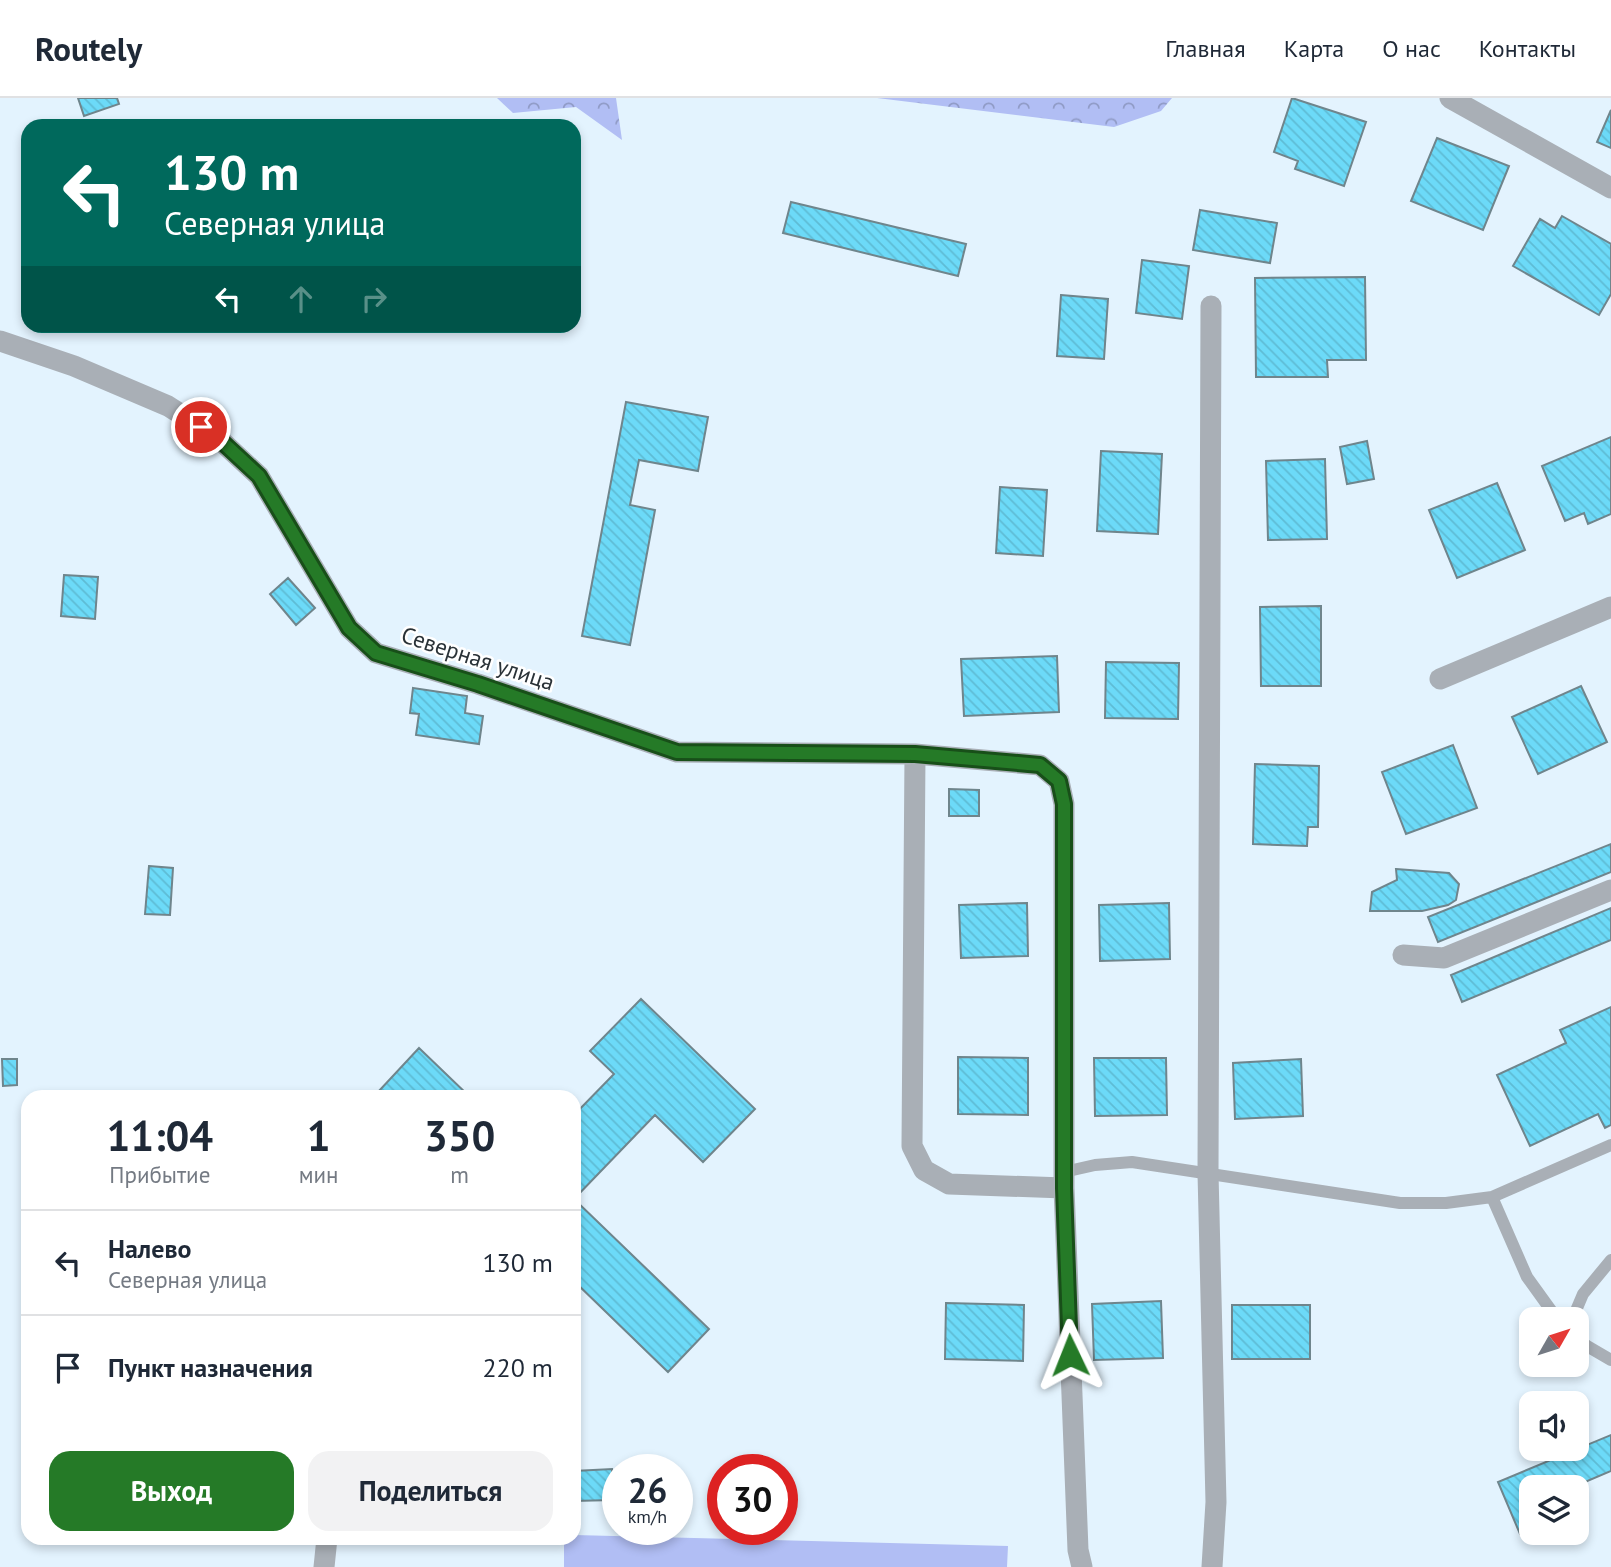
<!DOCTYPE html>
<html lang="ru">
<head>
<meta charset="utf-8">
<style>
  body { margin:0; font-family:"PT Sans",sans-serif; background:#f2f2f3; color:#1f2937; height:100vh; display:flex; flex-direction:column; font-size:26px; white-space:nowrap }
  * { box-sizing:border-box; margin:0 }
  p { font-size:23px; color:#747a83 }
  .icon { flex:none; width:38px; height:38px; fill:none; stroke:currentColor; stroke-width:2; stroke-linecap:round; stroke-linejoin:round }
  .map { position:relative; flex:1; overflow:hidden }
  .panel { position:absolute; left:21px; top:992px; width:560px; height:455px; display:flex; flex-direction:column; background:#fff; border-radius:21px; box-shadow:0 4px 10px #0003 }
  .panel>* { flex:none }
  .top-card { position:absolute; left:21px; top:21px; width:560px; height:214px; border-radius:21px; box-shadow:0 4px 10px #0003; background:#00695c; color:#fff; overflow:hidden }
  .needle { width:46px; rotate:51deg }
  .tools { position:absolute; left:1519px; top:1209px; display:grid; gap:14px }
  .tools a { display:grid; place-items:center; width:70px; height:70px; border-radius:14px; background:#fff; box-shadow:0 4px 10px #0003; font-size:35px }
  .speed { position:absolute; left:602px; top:1356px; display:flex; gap:14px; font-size:35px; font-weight:700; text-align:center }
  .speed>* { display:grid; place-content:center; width:91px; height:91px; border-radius:50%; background:#fff; box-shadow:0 4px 10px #0003; line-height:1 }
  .speed small { font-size:18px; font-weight:400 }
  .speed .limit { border:10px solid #d22; background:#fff; color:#111 }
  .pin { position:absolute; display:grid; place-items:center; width:60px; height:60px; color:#fff; margin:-30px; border:4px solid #fff; border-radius:50%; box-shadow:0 2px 7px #0007 }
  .me { position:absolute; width:77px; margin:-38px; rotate:358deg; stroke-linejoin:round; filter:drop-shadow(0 0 5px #0008) }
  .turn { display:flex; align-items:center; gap:24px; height:147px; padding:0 28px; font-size:32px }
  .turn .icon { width:91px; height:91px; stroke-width:2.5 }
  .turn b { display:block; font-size:49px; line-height:60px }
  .lanes { display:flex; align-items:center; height:66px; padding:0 28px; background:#0003; justify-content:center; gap:35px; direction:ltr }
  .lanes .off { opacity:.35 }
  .eta { display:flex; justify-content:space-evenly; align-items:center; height:119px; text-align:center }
  .eta b { font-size:42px; font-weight:700; line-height:49px }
  .primary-button { display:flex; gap:14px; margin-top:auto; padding:14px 28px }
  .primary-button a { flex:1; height:80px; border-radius:21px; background:#257a27; color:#fff; font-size:28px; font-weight:700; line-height:80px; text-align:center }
  .primary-button a+a { background:#f2f2f3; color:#1f2937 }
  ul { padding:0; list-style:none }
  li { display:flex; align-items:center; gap:21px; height:105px; padding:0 28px; border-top:2px solid #e0e1e3 }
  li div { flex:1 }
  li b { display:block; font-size:26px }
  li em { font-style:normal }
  header { display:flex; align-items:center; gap:42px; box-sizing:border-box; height:98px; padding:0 35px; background:#fff; border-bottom:2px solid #e0e1e3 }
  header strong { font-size:33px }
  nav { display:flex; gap:38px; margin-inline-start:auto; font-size:24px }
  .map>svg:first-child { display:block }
</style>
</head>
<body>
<header>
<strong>Routely</strong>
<nav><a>Главная</a><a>Карта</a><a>О нас</a><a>Контакты</a></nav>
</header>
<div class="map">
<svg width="1611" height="1469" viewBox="0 0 1611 1469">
  <defs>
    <pattern id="forest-crowns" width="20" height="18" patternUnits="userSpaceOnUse" patternTransform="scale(1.75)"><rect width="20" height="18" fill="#b1bef4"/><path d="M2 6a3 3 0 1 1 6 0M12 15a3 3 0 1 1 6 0" fill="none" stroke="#909bc6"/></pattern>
    <pattern id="building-back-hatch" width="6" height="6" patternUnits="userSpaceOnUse" patternTransform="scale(1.75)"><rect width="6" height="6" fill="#6cdaf8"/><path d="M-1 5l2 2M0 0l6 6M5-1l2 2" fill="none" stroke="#5ebcd5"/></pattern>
  </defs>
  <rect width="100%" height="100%" fill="#e3f3fe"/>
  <path fill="#b1bef4" d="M574 1437 1008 1448 1007 1469H564V1440H574Z"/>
  <path fill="url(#forest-crowns)" d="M497 0H616L622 42 576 9 513 15Z
    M877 0H1172L1161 13 1114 29Z"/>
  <path fill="url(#building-back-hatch)" stroke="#6f858c" stroke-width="2" d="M78 0H117L119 6 84 18Z
    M1292 0 1366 24 1344 88 1295 71 1298 63 1274 54Z
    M1611 12V50L1597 44Z
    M1437 40 1509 68 1483 132 1411 103Z
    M791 104 966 146 958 178 783 135Z
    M1200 112 1277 125 1270 165 1193 152Z
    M1562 118 1611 146V196L1599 217 1513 168 1540 121 1555 130Z
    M1142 162 1189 168 1182 221 1136 215Z
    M1365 179 1366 262H1327L1328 279H1256L1255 180Z
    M1061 197 1108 201 1104 261 1057 258Z
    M626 304 708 319 698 373 639 362 630 407 655 412 630 547 582 538Z
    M1611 339V416L1588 426 1584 415 1565 423 1542 368Z
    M1367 343 1374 381 1347 386 1340 349Z
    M1101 353 1162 356 1158 436 1097 433Z
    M1325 361 1327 441 1268 442 1266 363Z
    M1497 385 1525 452 1457 480 1429 412Z
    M1000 389 1047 392 1043 458 996 455Z
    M64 477 98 479 95 521 61 518Z
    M288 480 315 510 296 527 270 496Z
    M1321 508V588H1261L1260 509Z
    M1057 558 1059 614 964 618 961 561Z
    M1106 564 1179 565 1178 621 1105 620Z
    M1581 588 1607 644 1538 676 1512 619Z
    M413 590 467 598 465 615 483 618 479 646 416 637 419 616 410 615Z
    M1453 647 1477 710 1406 736 1382 674Z
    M1255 666 1319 668 1318 729H1308L1307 748 1253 746Z
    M949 691 979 692V718H949Z
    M1611 746V774L1438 844 1428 819Z
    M149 768 173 770 170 817 145 816Z
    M1396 771 1449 775 1459 786 1456 802 1448 807 1422 813H1370L1372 794 1397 782Z
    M1027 805 1028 858 961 860 959 807Z
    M1169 805 1170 861 1100 863 1099 807Z
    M1611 810V842L1462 904 1451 877Z
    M641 901 755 1011 703 1064 655 1017 574 1101V1017L614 976 590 953Z
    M1611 909V1027L1605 1030 1598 1016 1530 1048 1497 977 1566 945 1560 932Z
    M419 950 470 999H383L378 994Z
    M958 959 1028 960V1017L958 1016Z
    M1094 960H1166L1167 1017 1095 1018Z
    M2 961H17V987L3 988Z
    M1301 961 1303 1018 1235 1021 1233 965Z
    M574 1101 709 1231 668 1274 574 1183Z
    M1161 1203 1163 1260 1094 1262 1092 1206Z
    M946 1205 1024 1207 1023 1263 945 1261Z
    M1232 1207H1310V1261H1232Z
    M1611 1337V1373L1571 1390H1531V1432L1520 1436 1498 1384Z
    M612 1371 613 1402 574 1403V1373Z"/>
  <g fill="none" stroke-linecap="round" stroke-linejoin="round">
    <path stroke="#a9afb6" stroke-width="12" d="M1064 1074 1095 1067 1132 1064 1400 1105H1446L1492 1099
      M1558 1222 1527 1179 1492 1099 1611 1047
      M1572 1222 1583 1196 1611 1162
      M1577 1240 1587 1248 1611 1262"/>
    <path stroke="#a9afb6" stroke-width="21" d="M1450 0 1611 90
      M1211 208 1208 1075 1216 1404 1212 1469
      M0 243 74 268 168 308 218 340 259 378 349 530 376 555 478 586 677 654 915 656 1040 667 1059 683 1064 706V1090L1078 1452 1082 1469
      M1440 581 1611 509
      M915 656 912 1048 924 1072 949 1086 1064 1090
      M1403 857 1444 860 1611 792
      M324 1469 327 1440"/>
  </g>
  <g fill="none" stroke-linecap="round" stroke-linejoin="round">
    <defs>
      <path id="route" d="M201 329 218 340 259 378 349 530 376 555 478 586 677 654 915 656 1040 667 1059 683 1064 706V1090L1070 1257"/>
    </defs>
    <use href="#route" stroke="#184f19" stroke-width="18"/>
    <use href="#route" stroke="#257a27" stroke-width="12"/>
  </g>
  <g text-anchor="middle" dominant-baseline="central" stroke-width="5" stroke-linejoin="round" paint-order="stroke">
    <g font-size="23" fill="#2a3237" stroke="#fff">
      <text transform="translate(478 560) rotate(18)">Северная улица</text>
    </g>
  </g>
</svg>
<div class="tools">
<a><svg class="needle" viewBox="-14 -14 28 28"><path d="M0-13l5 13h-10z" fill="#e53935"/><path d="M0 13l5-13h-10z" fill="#747a83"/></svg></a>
<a><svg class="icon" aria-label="sound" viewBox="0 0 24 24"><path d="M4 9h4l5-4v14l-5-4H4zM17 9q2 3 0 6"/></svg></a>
<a><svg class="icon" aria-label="layers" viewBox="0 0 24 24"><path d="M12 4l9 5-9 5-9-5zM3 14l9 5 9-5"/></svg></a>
</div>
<div class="speed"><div>26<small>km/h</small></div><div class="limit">30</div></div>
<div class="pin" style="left:201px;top:329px;background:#d93025"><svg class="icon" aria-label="arrive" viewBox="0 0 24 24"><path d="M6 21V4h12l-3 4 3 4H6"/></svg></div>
<svg class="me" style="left:1070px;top:1257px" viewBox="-20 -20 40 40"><path d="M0-17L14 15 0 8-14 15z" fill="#257a27" stroke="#fff" stroke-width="4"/></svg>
<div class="top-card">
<div class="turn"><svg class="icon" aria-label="left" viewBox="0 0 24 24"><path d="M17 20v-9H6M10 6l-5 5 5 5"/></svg><div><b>130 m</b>Северная улица</div></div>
<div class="lanes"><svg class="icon" aria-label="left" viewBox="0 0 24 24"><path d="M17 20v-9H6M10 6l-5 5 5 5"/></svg><svg class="icon off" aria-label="ahead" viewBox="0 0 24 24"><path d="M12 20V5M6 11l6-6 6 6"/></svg><svg class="icon off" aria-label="right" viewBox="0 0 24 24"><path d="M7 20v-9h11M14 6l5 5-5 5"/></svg></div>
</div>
<section class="panel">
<div class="eta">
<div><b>11:04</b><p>Прибытие</p></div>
<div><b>1</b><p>мин</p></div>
<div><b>350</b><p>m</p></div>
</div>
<ul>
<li><svg class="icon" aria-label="left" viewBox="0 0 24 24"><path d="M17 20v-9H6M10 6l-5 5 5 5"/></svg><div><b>Налево</b><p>Северная улица</p></div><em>130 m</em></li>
<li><svg class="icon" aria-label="arrive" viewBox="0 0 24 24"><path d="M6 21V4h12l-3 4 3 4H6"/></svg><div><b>Пункт назначения</b></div><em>220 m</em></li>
</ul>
<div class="primary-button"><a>Выход</a><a>Поделиться</a></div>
</section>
</div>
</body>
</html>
